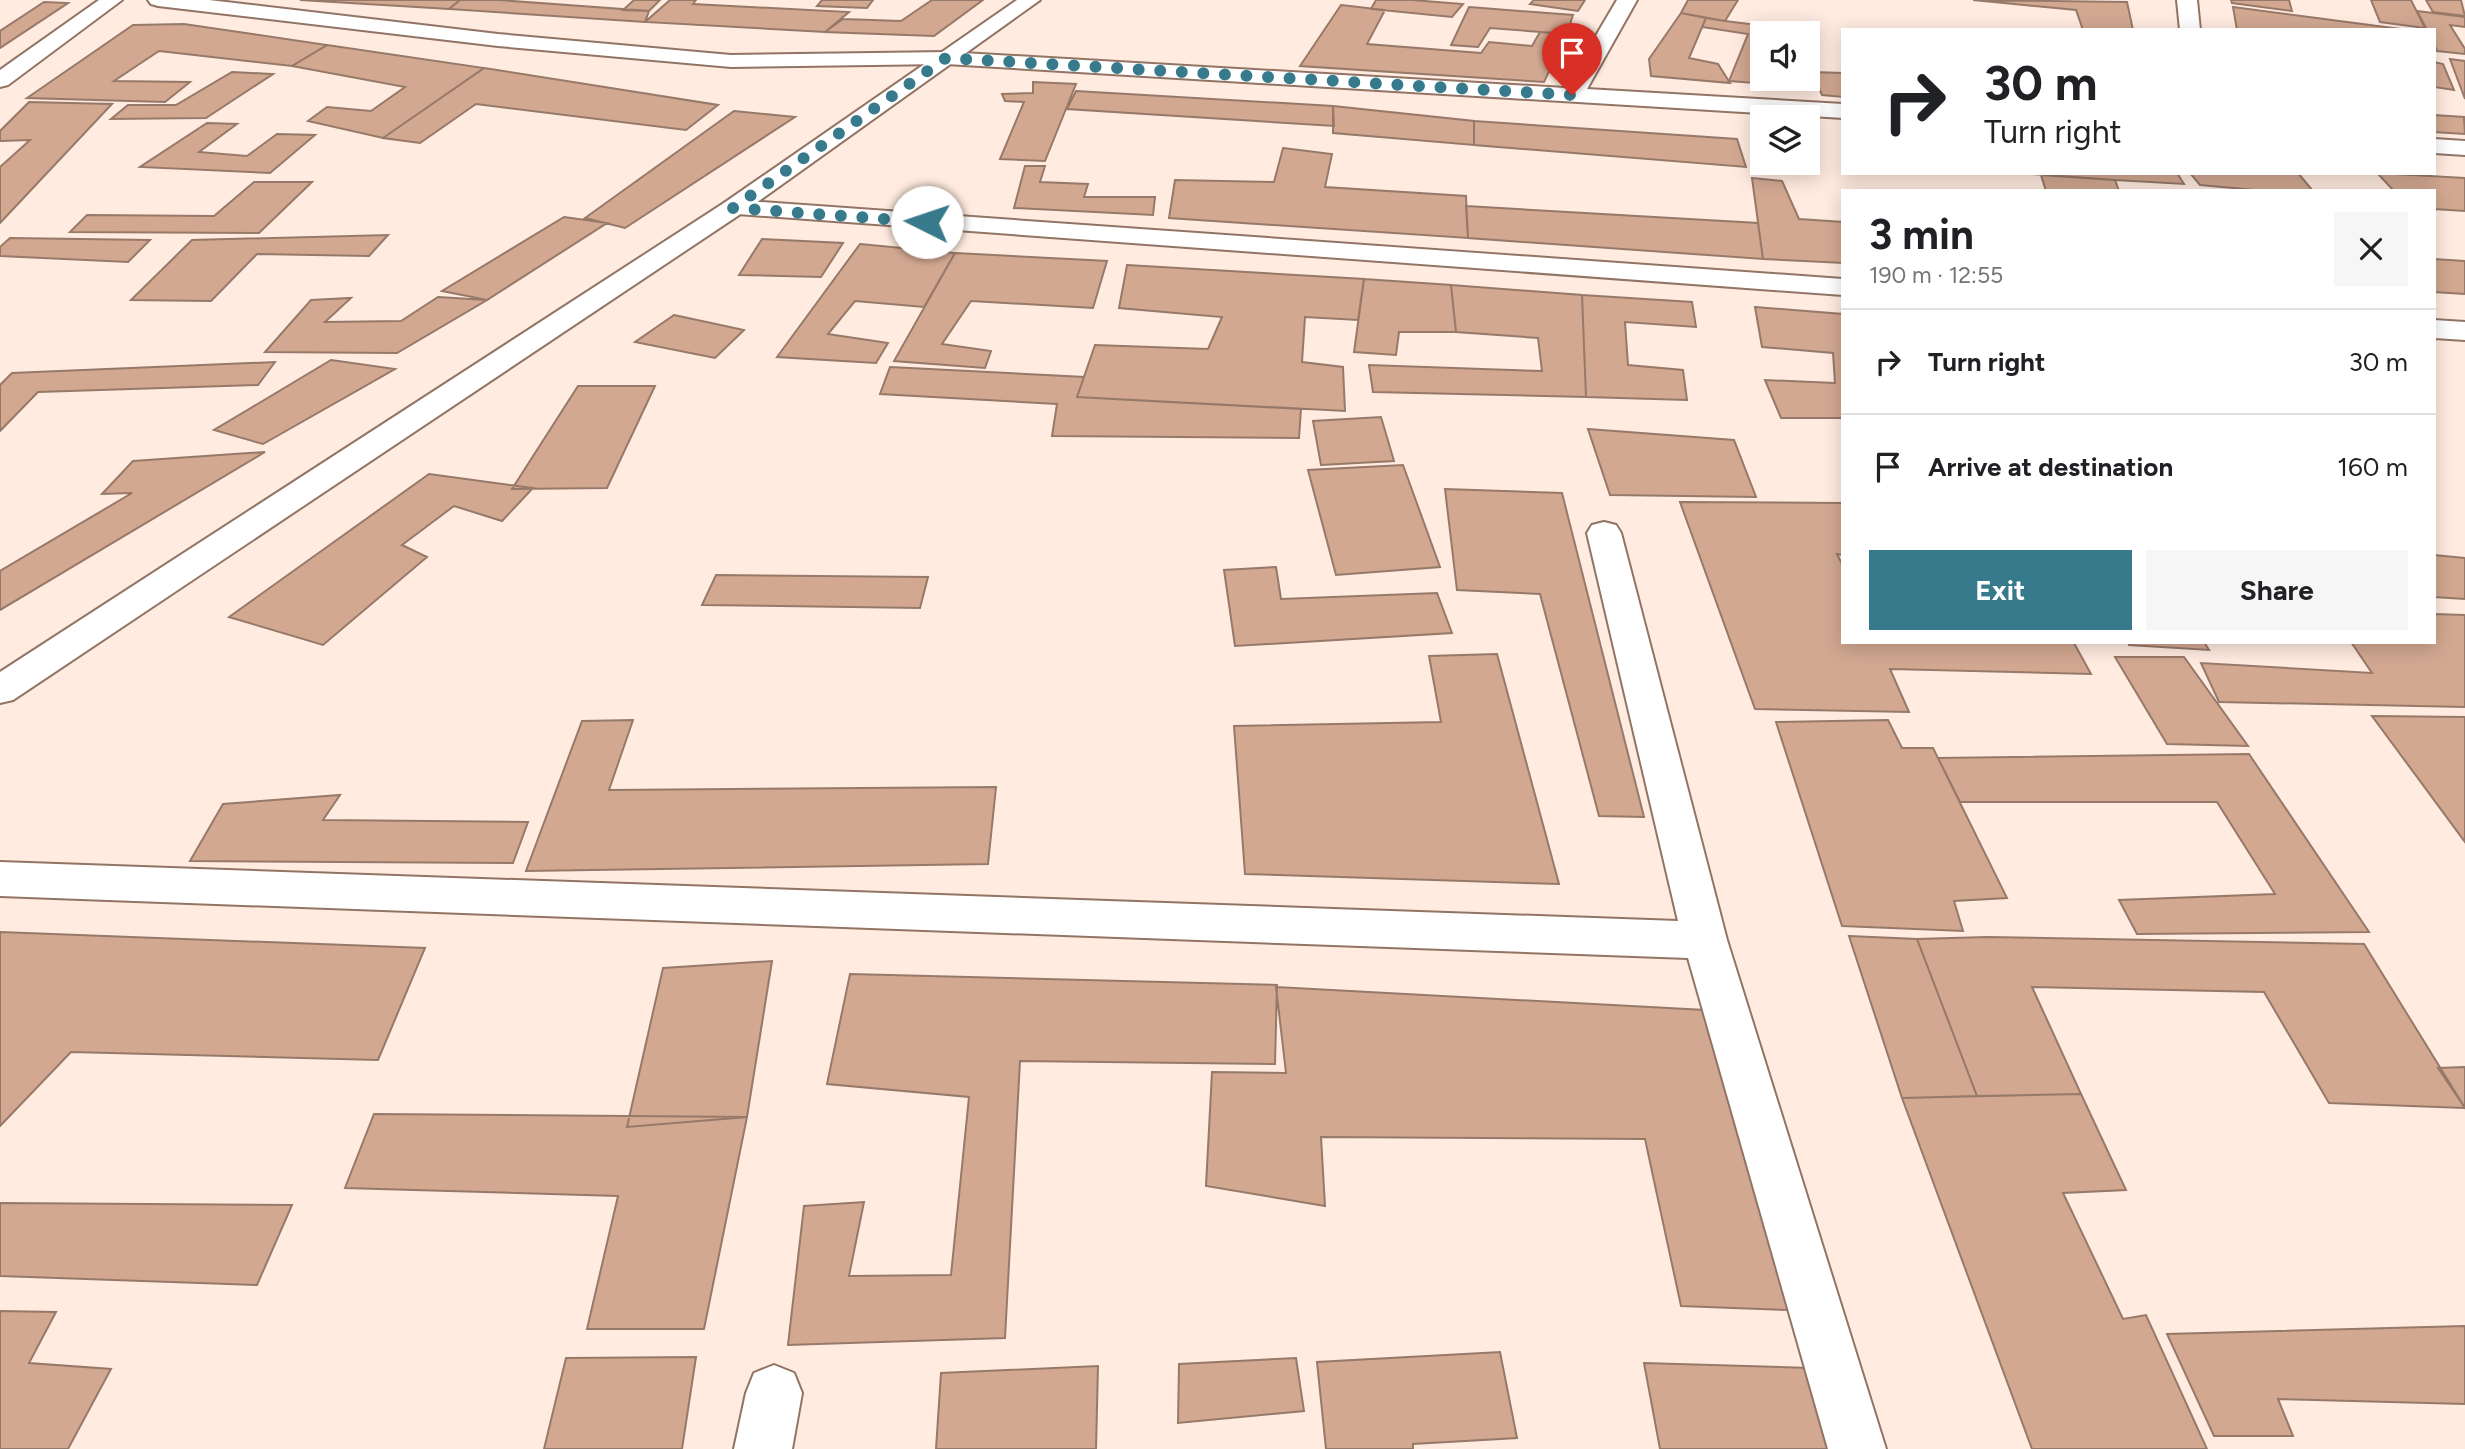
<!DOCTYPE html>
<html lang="en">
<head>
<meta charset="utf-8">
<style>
  body { margin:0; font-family:Figtree,sans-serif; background:#f6f6f6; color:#202124; height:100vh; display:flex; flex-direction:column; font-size:26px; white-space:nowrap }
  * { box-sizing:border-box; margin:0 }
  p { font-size:23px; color:#757577 }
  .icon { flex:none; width:38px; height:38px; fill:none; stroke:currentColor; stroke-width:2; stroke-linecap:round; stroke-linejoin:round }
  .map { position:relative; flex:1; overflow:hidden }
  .details { position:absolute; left:1841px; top:189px; width:595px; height:455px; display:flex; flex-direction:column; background:#fff; border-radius:0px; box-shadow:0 4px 18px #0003 }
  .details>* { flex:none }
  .hud { position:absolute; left:1841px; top:28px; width:595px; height:147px; border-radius:0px; box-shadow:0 4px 18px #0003; background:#fff; color:#202124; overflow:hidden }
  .buttons { position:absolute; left:1750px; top:21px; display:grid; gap:14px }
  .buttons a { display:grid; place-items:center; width:70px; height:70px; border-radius:0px; background:#fff; box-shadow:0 4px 18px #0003; font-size:35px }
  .pin { position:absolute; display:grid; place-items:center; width:60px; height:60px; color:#fff; margin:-72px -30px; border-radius:50% 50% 50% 0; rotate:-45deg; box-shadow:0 0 7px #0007 }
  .pin .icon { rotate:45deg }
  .me { position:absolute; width:77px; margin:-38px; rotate:274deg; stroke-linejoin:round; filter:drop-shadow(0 0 5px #0008) }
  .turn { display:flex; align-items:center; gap:24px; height:147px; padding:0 28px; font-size:32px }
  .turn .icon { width:91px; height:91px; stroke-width:2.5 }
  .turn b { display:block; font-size:49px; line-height:60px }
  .round { display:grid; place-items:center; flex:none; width:74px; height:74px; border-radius:0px; background:#f6f6f6 }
  .headline { display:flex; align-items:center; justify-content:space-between; height:119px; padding:0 28px }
  h1 { font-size:42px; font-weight:700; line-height:52px }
  .button { display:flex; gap:14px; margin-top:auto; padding:14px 28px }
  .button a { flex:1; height:80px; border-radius:0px; background:#377a8b; color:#fff; font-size:28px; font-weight:700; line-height:80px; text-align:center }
  .button a+a { background:#f6f6f6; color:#202124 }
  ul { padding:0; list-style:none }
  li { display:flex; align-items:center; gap:21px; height:105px; padding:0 28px; border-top:2px solid #e0e0e0 }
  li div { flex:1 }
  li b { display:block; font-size:26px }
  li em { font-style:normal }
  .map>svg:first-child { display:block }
</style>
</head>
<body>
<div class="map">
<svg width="2465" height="1449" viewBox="0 0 2465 1449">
  <rect width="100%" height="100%" fill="#ffebe0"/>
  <path fill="#d2a891" stroke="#977969" stroke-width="2" d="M300 0H460L449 9Z
    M460 0H499L649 11 645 22 449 9Z
    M634 0H660L649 11 623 10Z
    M670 0H696L693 4 849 12 825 32 645 22Z
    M822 0H873L867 8 817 6Z
    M932 0H983L934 36 825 32 843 19 901 21Z
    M1376 0H1412L1463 4 1452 17 1371 9Z
    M1534 0H1585L1578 11 1530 4Z
    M1688 0H1738L1725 21 1681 13Z
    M1973 0 2127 2 2133 30H2083L2076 10Z
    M2231 0H2289L2292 11 2232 3Z
    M2371 0H2411L2425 28 2380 22Z
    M2426 0H2461L2465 16 2433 12Z
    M44 2 68 3 0 48V31Z
    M1341 5 1385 10 1367 44 1481 53 1489 42 1532 46 1540 32 1567 34 1544 82 1300 66Z
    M1469 7 1573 15 1567 34 1490 28 1478 47 1451 45Z
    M2233 7 2408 30H2237Z
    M2417 11 2465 17V27L2450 25 2465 49V54L2437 51 2434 44V30H2427Z
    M1681 13 1706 18 1689 58 1718 64 1730 83 1651 76 1649 59Z
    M1706 18 1725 21 1816 32 1808 53V33H1762V79H1772L1769 84 1729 81 1748 34 1702 27Z
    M184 24 327 45 292 66 159 51 114 81 190 82 165 102 27 98 133 25Z
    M327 45 484 68 383 138 308 121 327 107 371 111 405 87 292 66Z
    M2450 59 2465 61V99Z
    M2434 62 2443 64 2454 90 2434 87Z
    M484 68 718 105 686 130 476 104 420 143 383 138Z
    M232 72 273 74 206 118 111 119 128 105H176Z
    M1812 72 1843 73V97L1822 95Z
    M1033 82 1076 84 1045 161 1000 159 1024 102 1005 101 1002 94 1033 93Z
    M1076 91 1333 106 1334 126 1067 109Z
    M29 102 112 104 0 223V167L30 140 0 141V131Z
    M1333 106 1474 121V145L1333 133Z
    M734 111 795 117 625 228 585 218Z
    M2434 115 2464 117 2465 134 2434 132Z
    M1474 121 1737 139 1746 167 1474 145Z
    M207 123 237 124 199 152 247 156 277 134 315 135 270 173 140 167Z
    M1283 148 1332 154 1325 187 1466 196 1468 238 1169 218 1175 180 1274 182Z
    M1025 166H1045L1040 182 1088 184 1084 197H1155L1153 215 1014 208Z
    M2018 173H2177L2184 184 2115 180Z
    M2190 173H2298L2313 191H2266L2200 185Z
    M2377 173 2465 178V211L2434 209V191H2394Z
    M2041 175 2115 180 2119 191H2046Z
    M1752 178 1782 181 1799 219 1843 222V263L1763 259Z
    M254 182H312L259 233 70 232 87 215 214 216Z
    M1466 206 1758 223 1763 259 1468 238Z
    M564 217 607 223 487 300 442 291Z
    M388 235 369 256 257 254 211 301 131 300 192 240Z
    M10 238 150 240 128 262 0 256V247Z
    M762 239 843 243 821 277 739 275Z
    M860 244 955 253 924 307 855 301 828 334 888 343 876 363 777 357Z
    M955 253 1107 261 1093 308 971 301 942 344 991 351 985 368 894 361Z
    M2434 259 2465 261V294L2434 292Z
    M1127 265 1364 279 1358 320 1305 317 1302 362 1343 367 1345 411 1077 397 1095 345 1208 349 1222 317 1119 308Z
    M1364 279 1451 285 1456 332H1399L1396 355 1354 352Z
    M1451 285 1582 295 1586 397 1373 392 1369 365 1542 371 1538 338 1456 332Z
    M1582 295 1692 302 1696 327 1625 322 1628 365 1683 370 1687 400 1586 397Z
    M438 297 487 300 397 353 265 352 311 300 351 298 325 322 401 321Z
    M1755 307 1843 314V418H1781L1765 380 1835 383 1833 353 1762 347Z
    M674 315 744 330 715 358 635 342Z
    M331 360 395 369 263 444 214 430Z
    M275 362 258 385 38 392 0 431V385L12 373Z
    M890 367 1084 377 1077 397 1301 409 1299 438 1052 436 1057 404 880 394Z
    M578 386H655L607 488 512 489Z
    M1381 417 1394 461 1321 465 1313 421Z
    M1588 429 1734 440 1756 497 1610 495Z
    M265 452 0 610V571L132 493 102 494 133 461Z
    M1403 465 1440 567 1336 575 1308 470Z
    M429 474 533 488 502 521 454 506 402 545 427 557 323 645 229 617Z
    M1445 489 1562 493 1644 817 1599 816 1540 594 1457 590Z
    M1680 502 1843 503V555L1837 554 1843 566V642L2074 643 2091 674 1890 669 1909 712 1755 709Z
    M2434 555 2465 558V599L2434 597Z
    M1276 567 1281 599 1437 593 1452 633 1235 646 1224 570Z
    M716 575 928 577 920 608 702 605Z
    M2434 614 2465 615V707L2219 702 2201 663 2372 673 2351 642H2434Z
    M2128 642H2204L2209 650 2129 645Z
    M1497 654 1559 884 1245 874 1234 726 1441 722 1429 656Z
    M2115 657H2184L2248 746 2167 744Z
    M2372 716 2465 717V842Z
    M633 720 609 790 996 787 988 864 526 871 582 721Z
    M1888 720 1902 748H1933L2007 898 1954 901 1963 931 1842 926 1776 722Z
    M2249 754 2369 932 2137 934 2119 900 2275 894 2217 802H1960L1938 758Z
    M340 795 323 820 528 822 513 863 190 861 223 804Z
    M0 932 425 948 378 1060 71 1052 0 1126Z
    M1849 936 1917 939 1977 1096 1902 1098Z
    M1987 937 2364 944 2465 1108 2329 1103 2264 992 2032 987 2081 1094 1977 1096 1917 939Z
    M772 961 747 1117 627 1127 663 968Z
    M850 974 1277 985 1275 1064 1020 1061 1005 1338 788 1345 804 1206 864 1202 849 1276 951 1275 969 1097 827 1084Z
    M1276 987 1705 1010 1788 1310 1681 1306 1645 1139 1321 1137 1325 1206 1206 1186 1212 1072 1286 1073Z
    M2465 1067V1108L2438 1068Z
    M2081 1094 2126 1190 2063 1193 2123 1319 2146 1315 2207 1449H2032L1902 1098Z
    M374 1114 747 1117 704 1329H587L618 1196 345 1188Z
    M0 1203 292 1205 257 1285 0 1276Z
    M0 1311 56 1312 29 1363 111 1369 68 1449H0Z
    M2465 1326V1404L2278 1399 2293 1436H2214L2167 1334Z
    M1500 1352 1517 1438 1413 1444V1449H1326L1317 1362Z
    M696 1357 682 1449H544L566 1358Z
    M1296 1358 1304 1411 1178 1423 1179 1364Z
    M1644 1363 1812 1368 1833 1449H1660Z
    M1098 1366 1096 1449H936L941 1373Z"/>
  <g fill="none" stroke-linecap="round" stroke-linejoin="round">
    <defs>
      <path id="minor" d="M99 0H122L8 85 0 87V70Z
        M148 0H209L498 34 731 55 946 52 1565 88 1617 0H1637L1587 89 1843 104V118L946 64 731 67 498 46 158 6 151 4Z
        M2177 0H2197L2200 30H2180Z
        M2434 139 2465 141V155L2434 153Z
        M733 200 1843 279V295L724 213 720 208 724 203Z
        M2434 320 2465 322V340L2434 338Z
        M1604 522 1616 525 1621 533 1727 940 1886 1449H1828L1688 958 0 896V862L1678 921 1587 533 1592 525Z
        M774 1365 794 1373 802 1393 792 1449H734L746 1393 754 1373Z"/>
      <path id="tertiary" d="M1017 0H1040L742 213 13 700 0 703V672L724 203Z"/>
    </defs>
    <use href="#minor" stroke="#927464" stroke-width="4"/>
    <use href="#tertiary" stroke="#927464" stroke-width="4"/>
    <use href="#minor" fill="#fff" fill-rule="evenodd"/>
    <use href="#tertiary" fill="#fff" fill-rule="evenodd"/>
  </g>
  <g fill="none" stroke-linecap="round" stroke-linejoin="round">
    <path stroke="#377a8b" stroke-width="12" stroke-dasharray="0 21.6" d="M927 222 733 208 946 58 1572 95"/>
  </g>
</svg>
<div class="buttons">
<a><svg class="icon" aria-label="sound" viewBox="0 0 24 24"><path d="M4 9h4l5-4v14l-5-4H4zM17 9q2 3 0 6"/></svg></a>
<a><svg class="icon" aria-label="layers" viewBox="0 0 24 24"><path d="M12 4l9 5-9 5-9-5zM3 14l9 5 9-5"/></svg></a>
</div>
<div class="pin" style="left:1572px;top:95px;background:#d93025"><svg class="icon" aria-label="arrive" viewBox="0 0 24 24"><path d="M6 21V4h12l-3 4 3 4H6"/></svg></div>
<svg class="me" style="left:927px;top:222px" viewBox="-20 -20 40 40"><circle r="19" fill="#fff"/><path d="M0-13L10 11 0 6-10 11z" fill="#377a8b"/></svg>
<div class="hud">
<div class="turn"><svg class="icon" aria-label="right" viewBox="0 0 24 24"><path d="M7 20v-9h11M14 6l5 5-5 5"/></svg><div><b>30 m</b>Turn right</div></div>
</div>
<section class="details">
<div class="headline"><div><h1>3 min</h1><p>190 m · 12:55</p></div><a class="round"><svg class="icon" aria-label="close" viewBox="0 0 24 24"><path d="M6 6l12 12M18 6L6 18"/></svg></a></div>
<ul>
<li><svg class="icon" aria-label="right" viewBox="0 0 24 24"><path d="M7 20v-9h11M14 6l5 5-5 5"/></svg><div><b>Turn right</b></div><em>30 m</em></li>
<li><svg class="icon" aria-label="arrive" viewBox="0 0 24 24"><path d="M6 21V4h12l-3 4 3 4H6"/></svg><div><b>Arrive at destination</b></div><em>160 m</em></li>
</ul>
<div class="button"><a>Exit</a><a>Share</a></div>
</section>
</div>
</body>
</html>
